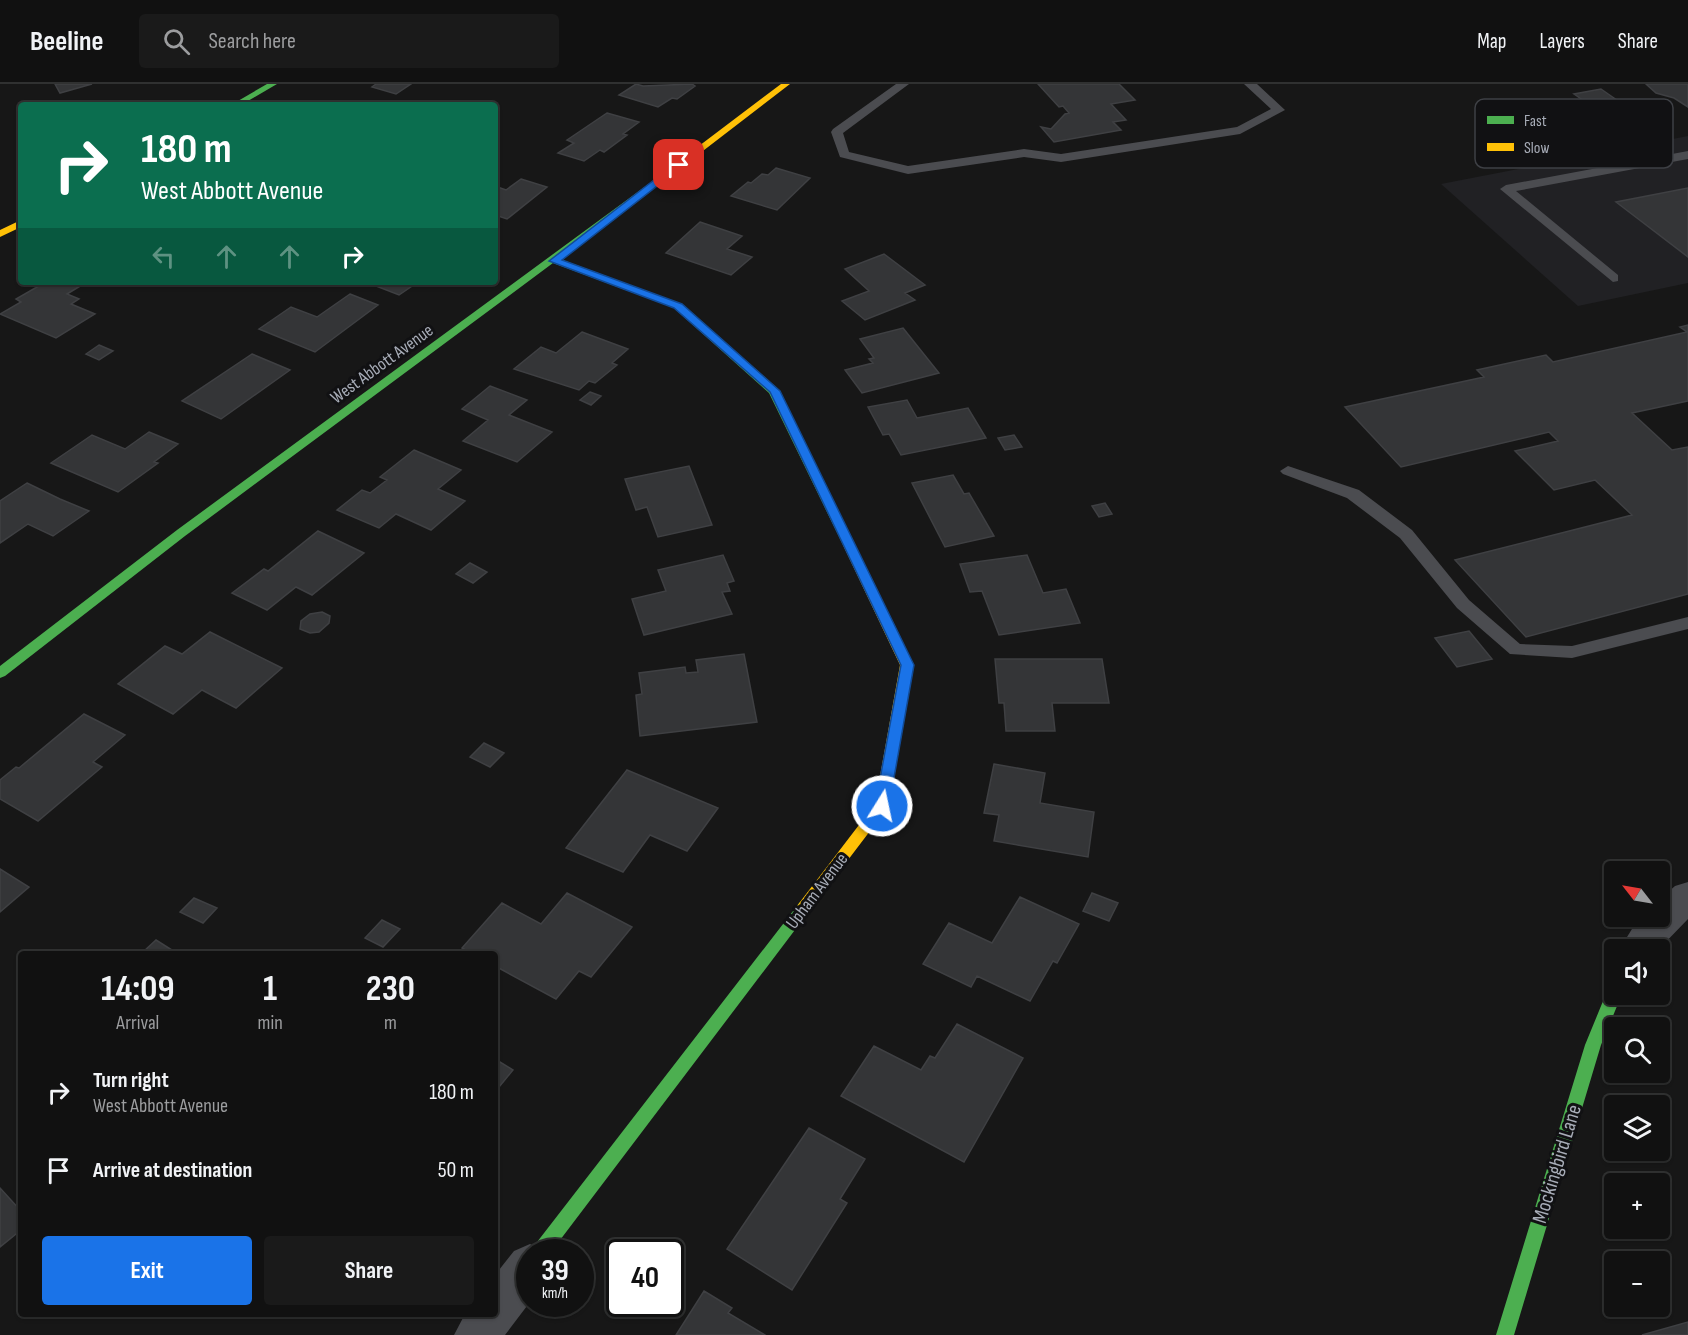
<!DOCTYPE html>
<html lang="en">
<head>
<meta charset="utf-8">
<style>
  body { margin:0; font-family:"Sofia Sans Condensed",sans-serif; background:#1a1a1a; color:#f1f3f6; height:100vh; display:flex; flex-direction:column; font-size:22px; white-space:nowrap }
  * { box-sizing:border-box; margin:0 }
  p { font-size:20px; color:#9c9d9f }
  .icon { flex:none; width:33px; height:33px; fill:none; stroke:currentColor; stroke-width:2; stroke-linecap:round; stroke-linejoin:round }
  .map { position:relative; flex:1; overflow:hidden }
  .sheet { position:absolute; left:18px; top:867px; width:480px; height:366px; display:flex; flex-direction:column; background:#111; border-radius:6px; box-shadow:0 2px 4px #0004,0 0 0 2px #303131 }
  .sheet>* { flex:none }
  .banner { position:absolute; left:18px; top:18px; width:480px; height:183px; border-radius:6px; box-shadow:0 2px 4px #0004,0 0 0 2px #303131; background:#0b6e4f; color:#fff; overflow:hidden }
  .needle { width:39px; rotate:301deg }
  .buttons { position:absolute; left:1604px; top:777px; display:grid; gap:12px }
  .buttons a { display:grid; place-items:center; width:66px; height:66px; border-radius:6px; background:#111; box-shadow:0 2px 4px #0004,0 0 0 2px #303131; font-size:30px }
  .speed { position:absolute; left:516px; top:1155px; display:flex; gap:12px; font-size:30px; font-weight:700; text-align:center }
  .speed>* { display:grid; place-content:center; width:78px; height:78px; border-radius:50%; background:#111; box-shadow:0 2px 4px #0004,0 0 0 2px #303131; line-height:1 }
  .speed small { font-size:15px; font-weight:400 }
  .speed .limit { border:3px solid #111; border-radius:9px; background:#fff; color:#111 }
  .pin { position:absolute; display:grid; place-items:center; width:51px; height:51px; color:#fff; margin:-26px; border-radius:12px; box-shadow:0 3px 9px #0006 }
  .me { position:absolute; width:66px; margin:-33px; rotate:10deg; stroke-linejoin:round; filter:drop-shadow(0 0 4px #0008) }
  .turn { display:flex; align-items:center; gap:21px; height:126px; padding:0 24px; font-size:27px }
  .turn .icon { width:78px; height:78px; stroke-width:2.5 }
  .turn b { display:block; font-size:42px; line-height:51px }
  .lanes { display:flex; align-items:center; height:57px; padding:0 24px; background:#0003; justify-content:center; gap:30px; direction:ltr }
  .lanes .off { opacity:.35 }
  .eta { display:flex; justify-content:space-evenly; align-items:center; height:102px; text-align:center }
  .eta b { font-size:36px; font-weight:700; line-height:42px }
  .action { display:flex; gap:12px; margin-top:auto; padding:12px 24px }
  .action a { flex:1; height:69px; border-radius:6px; background:#1a73e8; color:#fff; font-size:24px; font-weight:700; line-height:69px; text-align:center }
  .action a+a { background:#1a1a1a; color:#f1f3f6 }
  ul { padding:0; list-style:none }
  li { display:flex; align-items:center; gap:18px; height:78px; padding:0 24px }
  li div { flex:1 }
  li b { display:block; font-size:22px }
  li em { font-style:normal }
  header { display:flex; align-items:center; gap:36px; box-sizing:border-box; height:84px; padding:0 30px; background:#111; border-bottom:2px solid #303131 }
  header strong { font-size:28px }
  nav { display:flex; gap:33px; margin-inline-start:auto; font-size:21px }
  .search { width:420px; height:54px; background:#1a1a1a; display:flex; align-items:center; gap:15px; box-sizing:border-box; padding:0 21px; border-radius:6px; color:#9c9d9f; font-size:22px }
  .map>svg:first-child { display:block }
</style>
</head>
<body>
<header>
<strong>Beeline</strong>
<div class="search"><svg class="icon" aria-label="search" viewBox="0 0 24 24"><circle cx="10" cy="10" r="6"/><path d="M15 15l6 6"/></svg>Search here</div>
<nav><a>Map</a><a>Layers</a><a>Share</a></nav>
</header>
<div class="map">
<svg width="1688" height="1251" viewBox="0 0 1688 1251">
  <rect width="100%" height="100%" fill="#171717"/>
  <path fill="#212124" d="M1688 52V199L1578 222 1441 100Z"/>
  <path fill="#343537" stroke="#3f4043" stroke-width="1.5" d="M55 0H92L60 9Z
    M376 0H411L396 10 372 3Z
    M636 0 643 2 692 0 695 2 677 15 672 14 658 23 619 11Z
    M1038 0H1119L1135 16 1111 20 1126 36 1113 38 1121 46 1054 58 1041 43 1051 45 1065 30 1069 29 1063 22 1059 23Z
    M1646 0H1688V23L1674 14 1656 9Z
    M1601 5 1624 21 1597 26 1574 10Z
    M607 29 639 38 623 50 627 51 604 68 600 66 584 77 558 69 574 59 567 56Z
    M776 84 810 94 777 126 731 112 748 98 751 99 762 90 768 91Z
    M521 95 547 103 507 135 495 131V102L506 106Z
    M1688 104V173L1616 118Z
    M700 138 742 152 727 165 752 173 731 191 666 169Z
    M884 170 925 201 905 209 915 216 865 236 842 217 869 207 845 185Z
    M39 198H87L67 210 79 215 71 220 95 230 56 254 0 230 21 218 16 215 37 203 33 201Z
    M374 198H418L399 211 371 200Z
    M350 210 378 221 315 268 259 245 291 223 317 233Z
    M1688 241V317L1632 329 1672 366 1688 363V510L1526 553 1455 476 1632 431 1595 396 1554 406 1515 367 1558 357 1549 348 1401 383 1345 323 1484 293 1477 286 1546 271 1553 278 1687 248 1680 243Z
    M903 244 939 289 862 309 845 286 873 279 869 275 874 274 860 255Z
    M582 248 628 265 612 279 617 281 595 299 589 297 579 306 514 285 541 263 556 269Z
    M99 261 113 267 99 276 86 270Z
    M252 270 290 286 221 335 182 317Z
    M490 302 527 316 509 331 552 348 517 378 463 357 488 336 462 325Z
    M590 308 601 312 591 321 580 316Z
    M907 316 917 334 968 324 986 354 901 371 889 350 883 351 868 323Z
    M149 348 178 360 154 378 158 379 118 408 51 379 92 351 125 365Z
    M1014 351 1022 363 1005 366 998 354Z
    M414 366 461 386 438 405 465 417 431 446 396 430 379 444 337 426 362 406 370 409 387 396 380 393Z
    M689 382 712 441 658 453 647 423 636 426 625 395Z
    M953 391 964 410 969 409 994 452 945 463 912 399Z
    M27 399 60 415 89 427 53 452 28 440 0 459V417Z
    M1105 419 1112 430 1099 433 1092 422Z
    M318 447 364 469 312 511 296 503 267 526 232 509 264 485 268 487Z
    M723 471 734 497 727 499 730 507 722 508 732 530 644 551 632 515 666 507 658 486Z
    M1027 471 1043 509 1066 505 1080 539 999 551 982 507 970 508 960 480Z
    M470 479 487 488 473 499 456 490Z
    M322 528 330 532 329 539 319 548 310 549 300 545 301 537 310 530Z
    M1469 547 1492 575 1457 583 1435 554Z
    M210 548 282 584 236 624 202 606 173 630 118 600 165 562 182 570Z
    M744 570 757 638 640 652 636 611 642 610 639 589 685 583 686 589 698 588 696 576Z
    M995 575H1102L1109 619H1052L1055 647H1006L1004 619H999Z
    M84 630 125 651 93 678 102 683 38 737 0 715V696L16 683 19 684Z
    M484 659 504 669 490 683 470 673Z
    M994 680 1045 689 1040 719 1094 728 1088 773 994 757 999 731 984 729Z
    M627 686 718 724 687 767 650 751 623 788 566 764Z
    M0 785 29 803 0 828Z
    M567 809 632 843 591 893 579 887 556 915 495 882V870H473L462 864 502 819 541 840Z
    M1092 809 1118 819 1109 837 1083 827Z
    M1020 813 1079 840 1057 879 1053 877 1030 917 977 892 971 903 923 880 949 839 992 859Z
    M194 814 217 824 203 839 180 828Z
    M382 836 400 845 383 863 365 854Z
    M156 856 175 868 141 870Z
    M957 940 1023 974 964 1078 841 1012 874 962 921 986 930 972 935 974Z
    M495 975 513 986 495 1008Z
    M809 1044 865 1075 840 1115 847 1119 792 1206 727 1165Z
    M0 1104 21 1127V1146L0 1163Z
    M704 1207 732 1224 728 1229 765 1251H676Z
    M1688 1238V1251H1642Z"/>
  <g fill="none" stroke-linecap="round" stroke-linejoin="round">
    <path fill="#4b4c50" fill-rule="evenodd" d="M896 0H909L843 49 849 68 908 82 1024 65 1061 70 1237 43 1271 25 1244 0H1257L1285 26 1240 50 1061 78 1024 73 908 90 840 73 831 48 833 45Z
      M1688 67V75L1516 107 1618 191V197L1613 198 1500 105 1506 101Z
      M1288 382 1359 406 1412 446 1469 516 1520 560 1572 562 1688 533V545L1572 574 1510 570 1457 524 1400 454 1347 414 1283 390 1280 387Z"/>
    <path fill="#4b4c50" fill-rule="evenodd" d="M1688 798V835L1658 866H1619L1640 832H1659V816L1675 802Z
      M530 1160 546 1168H530V1218L505 1251H454L465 1230H495V1191L514 1167Z"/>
    <path fill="#4caf50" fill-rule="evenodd" d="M267 0H277L241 21H231Z
      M650 99 658 101 560 175 682 220 778 305 855 461 853 464 849 465 843 461 769 309 674 224 553 179 185 452 5 592 0 594V582L177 446Z
      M805 816 810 818 813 822 810 826 551 1168H531L534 1162 800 818Z
      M1614 903V910H1622L1601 961 1514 1251H1496L1585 961 1608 905Z"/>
    <path fill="#ffc107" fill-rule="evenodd" d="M781 0H790L656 103H650V99Z
      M21 136V143L0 153V146Z
      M849 457 855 461 914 581 889 722 810 826 805 828 800 826 797 822 800 818 875 720 900 581 843 461Z"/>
  </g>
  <path fill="#1a73e8" stroke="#114b97" stroke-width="1.5" d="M676 79 684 81 562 176 682 220 780 307 914 581 889 722 882 727 875 722 901 581 770 308 674 224 549 177Z"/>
  <g text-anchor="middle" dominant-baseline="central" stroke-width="6" stroke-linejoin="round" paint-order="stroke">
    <g font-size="18" fill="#a8adb8" stroke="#111113">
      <text transform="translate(382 280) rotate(-36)">West Abbott Avenue</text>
      <text transform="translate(817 807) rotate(-53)">Upham Avenue</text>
    </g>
    <g font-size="21" fill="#a8adb8" stroke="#111113">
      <text transform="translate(1557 1080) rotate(-73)">Mockingbird Lane</text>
    </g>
  </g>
  <rect x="1475" y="15" width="198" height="69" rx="9" fill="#111113" stroke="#3e4045" stroke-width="1.5"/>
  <rect x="1487" y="32" width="27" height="8" fill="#4caf50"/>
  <rect x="1487" y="59" width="27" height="8" fill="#ffc107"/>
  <g font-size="16" fill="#a8adb8">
    <text x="1524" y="42">Fast</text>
    <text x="1524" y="69">Slow</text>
  </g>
</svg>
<div class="buttons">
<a><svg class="needle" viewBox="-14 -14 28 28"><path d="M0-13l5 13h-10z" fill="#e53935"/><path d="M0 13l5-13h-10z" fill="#9c9d9f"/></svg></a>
<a><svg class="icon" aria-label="sound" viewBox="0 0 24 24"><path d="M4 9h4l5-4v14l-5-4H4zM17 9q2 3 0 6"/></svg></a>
<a><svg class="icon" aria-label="search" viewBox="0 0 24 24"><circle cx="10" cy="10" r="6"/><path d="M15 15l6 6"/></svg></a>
<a><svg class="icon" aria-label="layers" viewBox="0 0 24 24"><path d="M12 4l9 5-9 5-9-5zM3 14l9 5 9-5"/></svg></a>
<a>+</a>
<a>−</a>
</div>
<div class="speed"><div>39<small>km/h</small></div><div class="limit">40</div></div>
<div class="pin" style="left:679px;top:81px;background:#d93025"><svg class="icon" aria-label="arrive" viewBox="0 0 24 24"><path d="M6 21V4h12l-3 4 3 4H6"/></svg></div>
<svg class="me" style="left:882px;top:722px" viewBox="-20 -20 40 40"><circle r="17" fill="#1a73e8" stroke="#fff" stroke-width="3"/><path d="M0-11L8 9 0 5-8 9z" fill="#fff"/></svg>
<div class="banner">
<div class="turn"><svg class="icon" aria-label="right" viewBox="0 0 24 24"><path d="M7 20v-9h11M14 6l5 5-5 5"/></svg><div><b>180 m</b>West Abbott Avenue</div></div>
<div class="lanes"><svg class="icon off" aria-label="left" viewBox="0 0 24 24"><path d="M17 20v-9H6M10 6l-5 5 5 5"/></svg><svg class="icon off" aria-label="ahead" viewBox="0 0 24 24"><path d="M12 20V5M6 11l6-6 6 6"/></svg><svg class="icon off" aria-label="ahead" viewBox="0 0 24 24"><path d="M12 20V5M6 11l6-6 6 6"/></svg><svg class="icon" aria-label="right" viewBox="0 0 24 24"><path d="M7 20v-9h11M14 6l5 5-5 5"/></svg></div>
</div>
<section class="sheet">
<div class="eta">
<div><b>14:09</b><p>Arrival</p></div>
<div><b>1</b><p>min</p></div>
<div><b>230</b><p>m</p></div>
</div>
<ul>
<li><svg class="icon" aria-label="right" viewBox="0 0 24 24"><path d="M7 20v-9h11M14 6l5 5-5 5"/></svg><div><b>Turn right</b><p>West Abbott Avenue</p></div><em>180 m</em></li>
<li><svg class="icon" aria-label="arrive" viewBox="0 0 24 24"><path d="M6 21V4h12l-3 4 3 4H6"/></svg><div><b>Arrive at destination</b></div><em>50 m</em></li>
</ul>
<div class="action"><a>Exit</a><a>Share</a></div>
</section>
</div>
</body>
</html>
